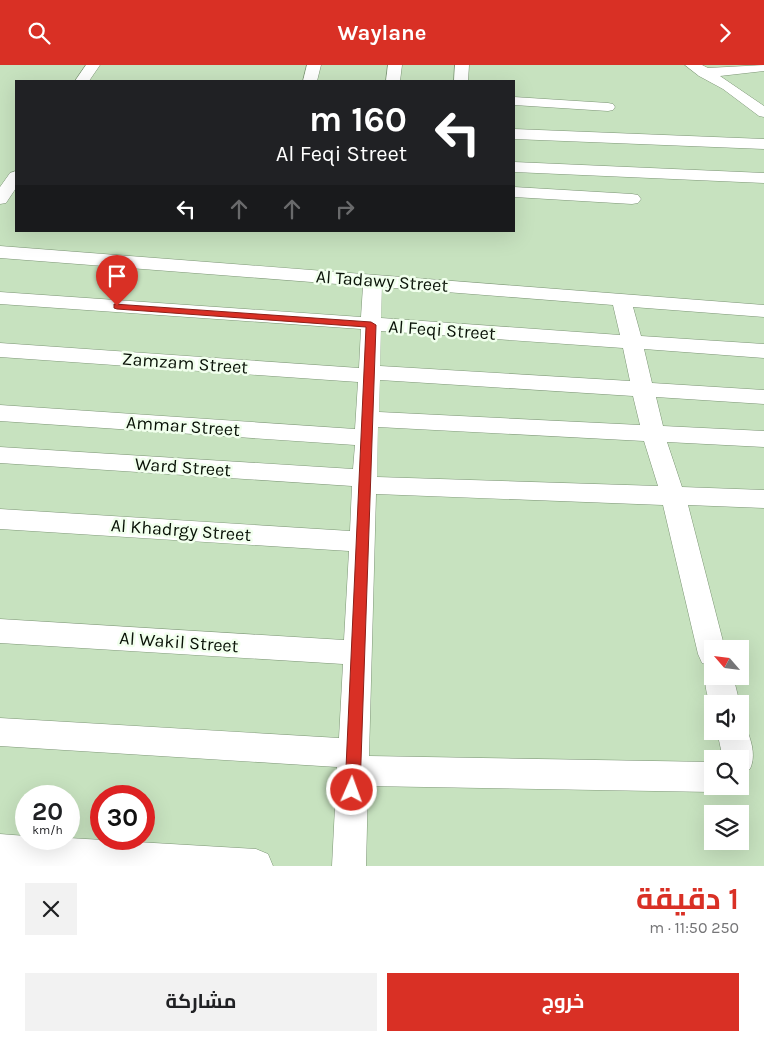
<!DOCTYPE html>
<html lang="ar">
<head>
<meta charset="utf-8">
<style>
  body { margin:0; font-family:Karla,Cairo,sans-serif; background:#f2f2f2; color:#202124; direction:rtl; height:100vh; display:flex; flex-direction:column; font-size:19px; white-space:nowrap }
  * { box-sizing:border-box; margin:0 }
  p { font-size:16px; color:#757577 }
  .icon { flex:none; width:28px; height:28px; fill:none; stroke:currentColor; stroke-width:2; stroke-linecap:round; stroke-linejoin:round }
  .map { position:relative; height:801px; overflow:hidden; direction:ltr }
  .panel { display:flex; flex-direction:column; background:#fff; flex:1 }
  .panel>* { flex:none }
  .banner { position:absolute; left:15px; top:15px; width:500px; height:152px; border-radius:0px; box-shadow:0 5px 20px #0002; direction:rtl; background:#202124; color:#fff; overflow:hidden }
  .needle { width:32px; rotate:298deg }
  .buttons { position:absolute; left:704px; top:575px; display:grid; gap:10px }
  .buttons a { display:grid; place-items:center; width:45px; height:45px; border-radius:0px; background:#fff; box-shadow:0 5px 20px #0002; font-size:25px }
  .speed { position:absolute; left:15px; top:720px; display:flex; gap:10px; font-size:25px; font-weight:700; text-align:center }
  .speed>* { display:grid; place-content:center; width:65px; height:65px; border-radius:50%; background:#fff; box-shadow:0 5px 20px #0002; line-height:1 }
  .speed small { font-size:12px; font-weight:400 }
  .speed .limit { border:8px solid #d22; background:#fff; color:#111 }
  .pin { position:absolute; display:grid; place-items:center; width:42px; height:42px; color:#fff; margin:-51px -21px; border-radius:50% 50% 50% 0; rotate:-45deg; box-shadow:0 0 5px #0007 }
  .pin .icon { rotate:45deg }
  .me { position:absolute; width:55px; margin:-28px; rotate:2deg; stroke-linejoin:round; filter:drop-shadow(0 0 4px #0008) }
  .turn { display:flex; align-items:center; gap:18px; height:105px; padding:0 25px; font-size:22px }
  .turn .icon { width:65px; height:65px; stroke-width:2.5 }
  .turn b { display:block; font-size:35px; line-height:42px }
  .lanes { display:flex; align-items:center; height:48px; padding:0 25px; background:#0003; justify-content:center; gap:25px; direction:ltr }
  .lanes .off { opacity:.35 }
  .round { display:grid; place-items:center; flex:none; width:52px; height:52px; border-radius:0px; background:#f2f2f2 }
  .head { display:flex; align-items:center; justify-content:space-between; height:85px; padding:0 25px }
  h1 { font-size:30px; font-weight:700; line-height:38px; color:#d93025 }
  .action { display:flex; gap:10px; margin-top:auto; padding:10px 25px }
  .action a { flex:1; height:58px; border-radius:0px; background:#d93025; color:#fff; font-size:20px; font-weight:700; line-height:58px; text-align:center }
  .action a+a { background:#f2f2f2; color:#202124 }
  header { display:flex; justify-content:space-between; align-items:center; height:65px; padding:0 25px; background:#d93025; color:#fff; font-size:22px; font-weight:700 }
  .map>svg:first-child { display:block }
</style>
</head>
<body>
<header><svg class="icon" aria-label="forward" viewBox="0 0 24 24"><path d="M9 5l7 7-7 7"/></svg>Waylane<svg class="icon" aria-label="search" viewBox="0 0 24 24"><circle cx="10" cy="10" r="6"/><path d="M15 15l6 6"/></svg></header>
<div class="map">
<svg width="764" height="801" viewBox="0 0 764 801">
  <rect width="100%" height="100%" fill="#c7e2bf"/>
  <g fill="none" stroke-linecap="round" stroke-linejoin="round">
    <defs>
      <path id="minor" d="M86 0H100L89 16H75Z
        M307 0H321L317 16H303Z
        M388 0H402L400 16H386Z
        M455 0H469L468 16H454Z
        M685 0H702L708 3 764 0V6L720 11 764 41V52L759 51 723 24 699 11Z
        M514 32 608 38 613 39 615 42 613 45 608 46 514 40Z
        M514 64 764 74V84L514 74Z
        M514 97 764 108V118L514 107Z
        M16 106V123L6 138 0 139V122L10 108Z
        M514 122 632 129 638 130 641 134 638 138 632 139 514 132Z
        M0 181 764 240V252L633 242 641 271 764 279V293L644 284 652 318 764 325V339L656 332 663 361 764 366V382L667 377 682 422 764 425V443L688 440 725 584H712V611H733L740 639H712V644C707 631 702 615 708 602L711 601 702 598 698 589 663 440 376 429 369 691 712 697V721H724L723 723 712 727 368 721 366 801H332L337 702 0 681V653L339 673 343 599 0 578V554L344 575 349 486 0 464V444L350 466 352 421 0 398V382L353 404 355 380 0 356V340L355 364 358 317 0 292V278L359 303 361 264 0 239V227L361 252 363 221 0 193ZM382 222 613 240 620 270 381 253ZM381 266 623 283 630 316 380 301ZM380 315 633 331 640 360 379 347ZM378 362 644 376 658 421 377 412Z
        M740 655 743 656C750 671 757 689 750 704L740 708V694H723L717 666H740Z
        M0 769 26 771V774L69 773 256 784 268 789 273 801H0Z"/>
    </defs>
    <use href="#minor" stroke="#7c9575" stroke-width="1"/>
    <use href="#minor" fill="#fff" fill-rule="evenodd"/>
  </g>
  <path fill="#d93025" stroke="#8d1f18" d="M114 239 371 257 376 260 360 725 358 730 352 732 347 730 345 725 366 262 117 244 114 243Z"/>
  <g text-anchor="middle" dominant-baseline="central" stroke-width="5" stroke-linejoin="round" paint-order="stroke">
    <g font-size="18" fill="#081106" stroke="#f1ffed">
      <text transform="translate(382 216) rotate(4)">Al Tadawy Street</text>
      <text transform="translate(442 265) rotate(4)">Al Feqi Street</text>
      <text transform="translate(185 298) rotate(4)">Zamzam Street</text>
      <text transform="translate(183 361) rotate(4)">Ammar Street</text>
      <text transform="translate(183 402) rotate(4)">Ward Street</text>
      <text transform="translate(181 465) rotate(4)">Al Khadrgy Street</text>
      <text transform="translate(179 577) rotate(4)">Al Wakil Street</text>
    </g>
  </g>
</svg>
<div class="buttons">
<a><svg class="needle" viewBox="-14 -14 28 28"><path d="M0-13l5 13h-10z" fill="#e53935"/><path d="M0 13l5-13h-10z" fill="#757577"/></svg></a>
<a><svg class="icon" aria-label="sound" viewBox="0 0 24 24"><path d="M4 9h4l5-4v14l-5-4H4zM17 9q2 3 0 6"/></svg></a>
<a><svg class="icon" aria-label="search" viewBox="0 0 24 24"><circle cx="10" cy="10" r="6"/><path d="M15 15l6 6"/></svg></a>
<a><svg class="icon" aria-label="layers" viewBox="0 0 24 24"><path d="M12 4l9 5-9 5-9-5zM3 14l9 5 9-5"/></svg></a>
</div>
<div class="speed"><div>20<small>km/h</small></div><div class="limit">30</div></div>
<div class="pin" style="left:117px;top:241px;background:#d93025"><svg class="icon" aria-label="arrive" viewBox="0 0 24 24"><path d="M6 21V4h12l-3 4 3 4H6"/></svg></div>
<svg class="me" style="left:352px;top:725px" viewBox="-20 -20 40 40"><circle r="17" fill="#d93025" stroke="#fff" stroke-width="3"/><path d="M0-11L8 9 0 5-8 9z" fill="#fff"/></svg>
<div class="banner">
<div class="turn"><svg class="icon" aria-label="left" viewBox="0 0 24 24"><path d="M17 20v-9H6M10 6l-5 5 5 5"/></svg><div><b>160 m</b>Al Feqi Street</div></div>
<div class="lanes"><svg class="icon" aria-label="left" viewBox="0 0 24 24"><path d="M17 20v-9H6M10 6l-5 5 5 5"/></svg><svg class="icon off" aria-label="ahead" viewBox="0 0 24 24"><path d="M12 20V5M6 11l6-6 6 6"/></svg><svg class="icon off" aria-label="ahead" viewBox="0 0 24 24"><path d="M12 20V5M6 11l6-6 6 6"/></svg><svg class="icon off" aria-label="right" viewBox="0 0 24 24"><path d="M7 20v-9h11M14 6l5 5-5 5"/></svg></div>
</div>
</div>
<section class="panel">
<div class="head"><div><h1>1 دقيقة</h1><p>250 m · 11:50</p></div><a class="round"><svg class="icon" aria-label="close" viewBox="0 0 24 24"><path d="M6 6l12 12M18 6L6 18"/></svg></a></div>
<div class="action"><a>خروج</a><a>مشاركة</a></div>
</section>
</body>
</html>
